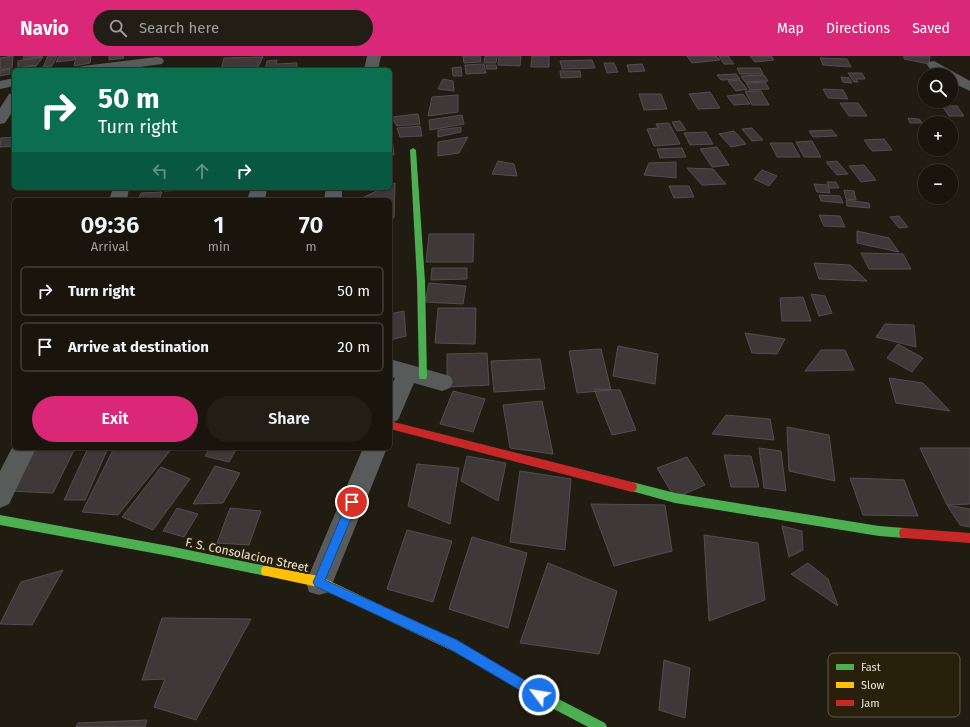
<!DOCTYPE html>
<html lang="en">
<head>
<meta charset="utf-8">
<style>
  body { margin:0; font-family:"Fira Sans",sans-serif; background:#221e16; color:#f1f3f6; height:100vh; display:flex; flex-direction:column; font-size:15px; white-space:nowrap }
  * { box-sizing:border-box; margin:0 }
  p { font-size:13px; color:#9f9f9d }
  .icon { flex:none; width:22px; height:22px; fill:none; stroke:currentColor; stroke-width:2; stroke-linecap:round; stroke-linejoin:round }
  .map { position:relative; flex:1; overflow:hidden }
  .details { position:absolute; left:12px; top:142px; width:380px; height:252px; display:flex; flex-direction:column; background:#19150d; border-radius:6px; box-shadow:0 1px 3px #0004,0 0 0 1px #37342e }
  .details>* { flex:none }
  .guide { position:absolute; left:12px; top:12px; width:380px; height:122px; border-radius:6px; box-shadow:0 1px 3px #0004,0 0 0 1px #37342e; background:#0b6e4f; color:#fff; overflow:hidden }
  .fabs { position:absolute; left:918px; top:12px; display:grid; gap:8px }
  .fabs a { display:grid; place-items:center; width:40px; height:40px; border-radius:50%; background:#19150d; box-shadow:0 1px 3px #0004,0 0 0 1px #37342e; font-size:20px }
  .pin { position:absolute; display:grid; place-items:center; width:34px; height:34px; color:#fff; margin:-17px; border:2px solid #fff; border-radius:50%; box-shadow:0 1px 4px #0007 }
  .me { position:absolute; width:44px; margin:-22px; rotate:301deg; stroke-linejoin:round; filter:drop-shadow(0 0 3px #0008) }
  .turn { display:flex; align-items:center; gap:14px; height:84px; padding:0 20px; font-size:18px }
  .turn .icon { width:52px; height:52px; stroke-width:2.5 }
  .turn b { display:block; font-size:28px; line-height:34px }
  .lanes { display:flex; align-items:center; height:38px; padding:0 20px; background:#0003; justify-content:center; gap:20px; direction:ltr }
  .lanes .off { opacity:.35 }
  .eta { display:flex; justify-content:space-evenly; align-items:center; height:68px; text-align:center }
  .eta b { font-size:24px; font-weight:600; line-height:28px }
  .button { display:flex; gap:8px; margin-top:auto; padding:8px 20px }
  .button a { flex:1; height:46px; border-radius:24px; background:#db2777; color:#fff; font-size:16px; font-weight:600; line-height:46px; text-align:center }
  .button a+a { background:#221e16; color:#f1f3f6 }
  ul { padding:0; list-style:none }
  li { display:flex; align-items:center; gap:12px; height:50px; margin:0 8px 6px; padding:0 12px; border:2px solid #37342e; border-radius:6px }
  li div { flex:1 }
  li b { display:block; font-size:15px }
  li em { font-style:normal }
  header { display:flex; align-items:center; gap:24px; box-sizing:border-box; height:56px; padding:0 20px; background:#db2777; color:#fff }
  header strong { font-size:19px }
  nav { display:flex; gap:22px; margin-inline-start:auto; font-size:14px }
  .search { width:280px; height:36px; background:#221e16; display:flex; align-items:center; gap:10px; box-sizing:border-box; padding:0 14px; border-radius:22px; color:#9f9f9d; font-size:15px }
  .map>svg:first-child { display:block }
</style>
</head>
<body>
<header>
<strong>Navio</strong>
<div class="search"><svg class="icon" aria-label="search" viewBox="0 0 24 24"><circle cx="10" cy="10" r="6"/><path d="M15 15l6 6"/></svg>Search here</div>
<nav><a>Map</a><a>Directions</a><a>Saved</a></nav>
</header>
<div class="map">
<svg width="970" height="671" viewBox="0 0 970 671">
  <rect width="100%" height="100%" fill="#211c11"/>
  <path fill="#3e3938" stroke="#524e4e" d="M13 0 12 12 0 14V2Z
    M24 0H43L23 4Z
    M48 0H57L52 10 43 11Z
    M59 0H75L74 4 56 6Z
    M76 0H91L90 7 74 10Z
    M109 0H123L124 2 109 4Z
    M463 0H480L481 6 464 7Z
    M485 0H497L496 7H484Z
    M499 0H521L520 10 498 9Z
    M532 0H549V11H531Z
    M687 0H716L720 4 692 7Z
    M719 0H728L734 8H724Z
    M750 0H771L774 4 755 6Z
    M904 0H930L929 8 904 3Z
    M43 1 37 9 18 12V5Z
    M263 1 257 13 221 14 224 2Z
    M820 2 847 3 851 11 823 9Z
    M277 4 276 8 297 7V14H265L267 5Z
    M592 4 595 12 562 13 560 5Z
    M604 7H614L618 16 607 17Z
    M484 8 486 17 466 18 465 9Z
    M642 8 645 15 629 16 627 9Z
    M36 9 35 14H14V21L12 22V14Z
    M486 9H496L497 13H487Z
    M461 11 462 20H453L452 12Z
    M737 12H760L763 18H740Z
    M10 13V18L0 20V15Z
    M560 15H580L581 21 561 22Z
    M848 17H862L865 23H856L858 26H854Z
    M736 18 740 23 721 24 717 19Z
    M764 19 768 25 745 26 741 20Z
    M841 21 849 22 852 27 843 26Z
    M443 23 453 25 454 35 438 33Z
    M740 24 747 33 736 35 728 25Z
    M765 26 769 33 750 34 746 27Z
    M823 33 843 34 848 43 828 42Z
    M745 35H761L769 49H752Z
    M710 36 720 52 698 53 689 38Z
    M639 38H661L667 53 644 54Z
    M743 38 750 48 734 49 727 40Z
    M458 39V56L428 60 432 41Z
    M840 47H858L867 60H849Z
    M942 50H957L964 60H949Z
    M418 58 420 68 397 70 391 61Z
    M462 59 464 68 430 74 429 64Z
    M908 62 919 63 922 67H910Z
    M680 65 686 74 677 75 672 66Z
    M669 67 680 88 654 90 647 73 658 72 656 68Z
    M420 70 422 80 400 81 397 72Z
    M461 71V76L438 81V74Z
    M752 72 763 84 752 85 742 73Z
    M832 74 837 80 813 81 809 75Z
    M734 75 746 88 731 91 719 78Z
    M706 76 713 88 690 89 684 77Z
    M14 81V90L0 91 1 82Z
    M392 81 394 99H390V82Z
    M468 81 459 97 438 100V86Z
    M884 83 892 94 872 95 864 84Z
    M812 85 821 101H804L796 86Z
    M770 87H792L800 101H777Z
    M717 91 729 109 712 111 700 93Z
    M682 92 686 101 660 102 657 93Z
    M498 105 514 108 517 120 492 118Z
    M837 105 848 118 837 119 826 106Z
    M676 106V122L644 119 649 107Z
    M864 109 876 124 861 126 849 110Z
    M687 112 713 113 726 128 702 129Z
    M762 114 777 120 769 130 754 123Z
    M827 126H836L839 132H830Z
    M395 127 394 162H390V144H358L383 132H390V129Z
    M814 128 828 129 830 137 817 136Z
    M669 130H689L694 141 674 142Z
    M165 132H192V134L164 135Z
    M844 134 854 135 856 144 846 143Z
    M162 136 159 144H138L141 137Z
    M819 139 840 140 843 147 821 145Z
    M846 144 869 147 870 152 847 150Z
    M819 159 840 160 845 171 824 170Z
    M899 160 908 171 899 172 890 161Z
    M857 175 889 182 899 196 857 187Z
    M429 178H474L473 206H426Z
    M390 189 392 220H390Z
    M861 197 903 198 911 213H869Z
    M814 207 850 209 867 225 819 223Z
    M432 212H467V223L431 224Z
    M429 227 466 230 463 248 425 246Z
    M811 238 825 240 832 257 819 260Z
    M803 241 811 265H782L780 242Z
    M438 252H476L475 288 435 287Z
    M404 255 406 280 390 284V258Z
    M885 268 914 269 916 291 876 281Z
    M745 277 785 283 777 298 752 297Z
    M898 288 923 302 912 316 887 302Z
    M618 290 658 298 655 328 613 320Z
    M601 293 611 334 577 337 569 295Z
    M821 294H845L854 314 805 315Z
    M487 297 489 329 447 331V298Z
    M540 303 545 333 494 336 491 305Z
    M889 322 923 327 950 355 896 347Z
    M594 333 620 334 636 374 612 379Z
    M453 335 485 343 473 376 440 368Z
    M542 345 553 398 510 392 503 349Z
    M726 359 770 363 774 384 712 378Z
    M787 371 829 379 835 425 789 415Z
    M33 392H75L53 437 9 435Z
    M88 392H108L85 444H64Z
    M114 392 170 395 118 459 82 456Z
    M210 392H237L229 406 205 400Z
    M759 392 781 395 786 435 764 432Z
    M920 392H970V448L947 449Z
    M724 399 751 400 759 431H731Z
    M467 400 506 407 498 445 461 425Z
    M687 401 705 429 675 442 657 412Z
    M417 408 459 412 450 468 408 450Z
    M215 410 240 417 223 447 193 448Z
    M161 411 190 423 153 474 122 461Z
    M520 415 571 423 565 494 510 486Z
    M850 422 904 424 918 460 863 459Z
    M591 448 665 449 672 495 614 510Z
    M947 449 970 453V471L960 469Z
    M177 452 198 458 184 481 163 475Z
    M230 452 261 455 249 489 217 487Z
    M782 470 802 475 803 494 789 501Z
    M407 474 452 485 433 546 387 533Z
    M704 479 758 487 765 544 709 565Z
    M472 481 527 497 508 572 449 553Z
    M548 507 617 535 599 598 520 587Z
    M808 507 828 523 838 550 791 518Z
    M63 514 32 569 0 568 21 526Z
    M162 562 251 563 196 664 154 651 165 623 142 624Z
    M664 604 690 612 685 662 659 654Z
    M147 664 145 671H76L78 667Z"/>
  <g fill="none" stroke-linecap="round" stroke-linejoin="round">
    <path fill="#585b5a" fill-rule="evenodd" d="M367 0H381L378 14H364Z
      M157 1 162 2 164 5 162 8 117 14H76L78 11 83 10Z
      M934 5 970 25V35L951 26V19C941 19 933 18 927 9L929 6Z
      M14 22V30L0 33V25Z
      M14 37V53L5 67 0 68V52L9 38Z
      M113 132H129L127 144H109Z
      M251 132H267L265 144H247Z
      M326 132H342V144H324Z
      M390 303 450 320 453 326 450 332 442 335 414 327 398 364 390 367V332L395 322 390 321Z
      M14 388V392H36L9 448 0 452V415Z
      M363 392H387L329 536 319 539 309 536 306 526Z"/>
    <path fill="#4caf50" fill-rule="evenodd" d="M413 92 416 94 425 225 427 320 426 323H420L419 320 417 225 410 94Z
      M632 426 675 437 879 470 904 472 908 473 909 477 908 481 904 482 879 480 675 447 628 434 627 431 628 428Z
      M0 459 169 490 266 510 270 511 271 515 270 519 266 520 169 500 0 469Z
      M461 587 543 635 605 667 607 671H588L535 643 457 597 455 593 457 589Z"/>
    <path fill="#ffc107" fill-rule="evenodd" d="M266 510 319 520 465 589 467 593 465 597 461 599 457 597 318 531 262 519 261 515 262 511Z"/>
    <path fill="#c62828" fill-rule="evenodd" d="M390 365 632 426 636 428 637 431 636 434 632 436 390 373Z
      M904 472 970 477V487L904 482 900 481 899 477 900 473Z"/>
  </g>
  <path fill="#1a73e8" stroke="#114b97" d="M352 441 356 442 358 446 325 524 457 584 543 635 545 639 543 643 539 645 535 643 448 592 315 530 313 526 315 522 349 442Z"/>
  <g text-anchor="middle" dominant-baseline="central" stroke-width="4" stroke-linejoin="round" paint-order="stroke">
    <g font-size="12" fill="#e9e4d7" stroke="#28200a">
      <text transform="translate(247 499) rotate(12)">F. S. Consolacion Street</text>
    </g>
  </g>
  <rect x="828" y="597" width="132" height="64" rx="6" fill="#28200a" stroke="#625b48" stroke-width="1"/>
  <rect x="836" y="608" width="18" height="6" fill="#4caf50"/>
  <rect x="836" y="626" width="18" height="6" fill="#ffc107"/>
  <rect x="836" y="644" width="18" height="6" fill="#c62828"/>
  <g font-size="11" fill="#e9e4d7">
    <text x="861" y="615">Fast</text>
    <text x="861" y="633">Slow</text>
    <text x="861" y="651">Jam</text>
  </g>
</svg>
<div class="fabs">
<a><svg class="icon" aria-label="search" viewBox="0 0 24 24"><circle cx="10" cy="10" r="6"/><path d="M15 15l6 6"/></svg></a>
<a>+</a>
<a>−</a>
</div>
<div class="pin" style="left:352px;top:446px;background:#d93025"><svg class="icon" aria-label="arrive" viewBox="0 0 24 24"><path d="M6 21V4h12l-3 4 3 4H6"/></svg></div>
<svg class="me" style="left:539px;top:639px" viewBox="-20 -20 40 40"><circle r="17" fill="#1a73e8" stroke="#fff" stroke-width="3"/><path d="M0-11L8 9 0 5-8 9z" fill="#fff"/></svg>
<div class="guide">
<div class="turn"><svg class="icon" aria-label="right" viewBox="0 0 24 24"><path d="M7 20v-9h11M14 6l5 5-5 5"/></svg><div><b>50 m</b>Turn right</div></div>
<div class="lanes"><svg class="icon off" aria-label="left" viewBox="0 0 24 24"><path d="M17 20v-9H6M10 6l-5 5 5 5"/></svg><svg class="icon off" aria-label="ahead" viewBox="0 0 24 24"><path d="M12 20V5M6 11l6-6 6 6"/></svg><svg class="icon" aria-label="right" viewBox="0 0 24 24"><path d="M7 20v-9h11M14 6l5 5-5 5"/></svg></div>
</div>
<section class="details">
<div class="eta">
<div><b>09:36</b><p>Arrival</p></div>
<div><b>1</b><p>min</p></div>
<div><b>70</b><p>m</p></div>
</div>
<ul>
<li><svg class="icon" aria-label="right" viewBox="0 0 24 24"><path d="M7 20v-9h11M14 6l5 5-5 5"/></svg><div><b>Turn right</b></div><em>50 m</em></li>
<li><svg class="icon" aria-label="arrive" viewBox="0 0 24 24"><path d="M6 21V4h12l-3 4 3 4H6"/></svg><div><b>Arrive at destination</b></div><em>20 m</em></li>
</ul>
<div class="button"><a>Exit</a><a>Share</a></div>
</section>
</div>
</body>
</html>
